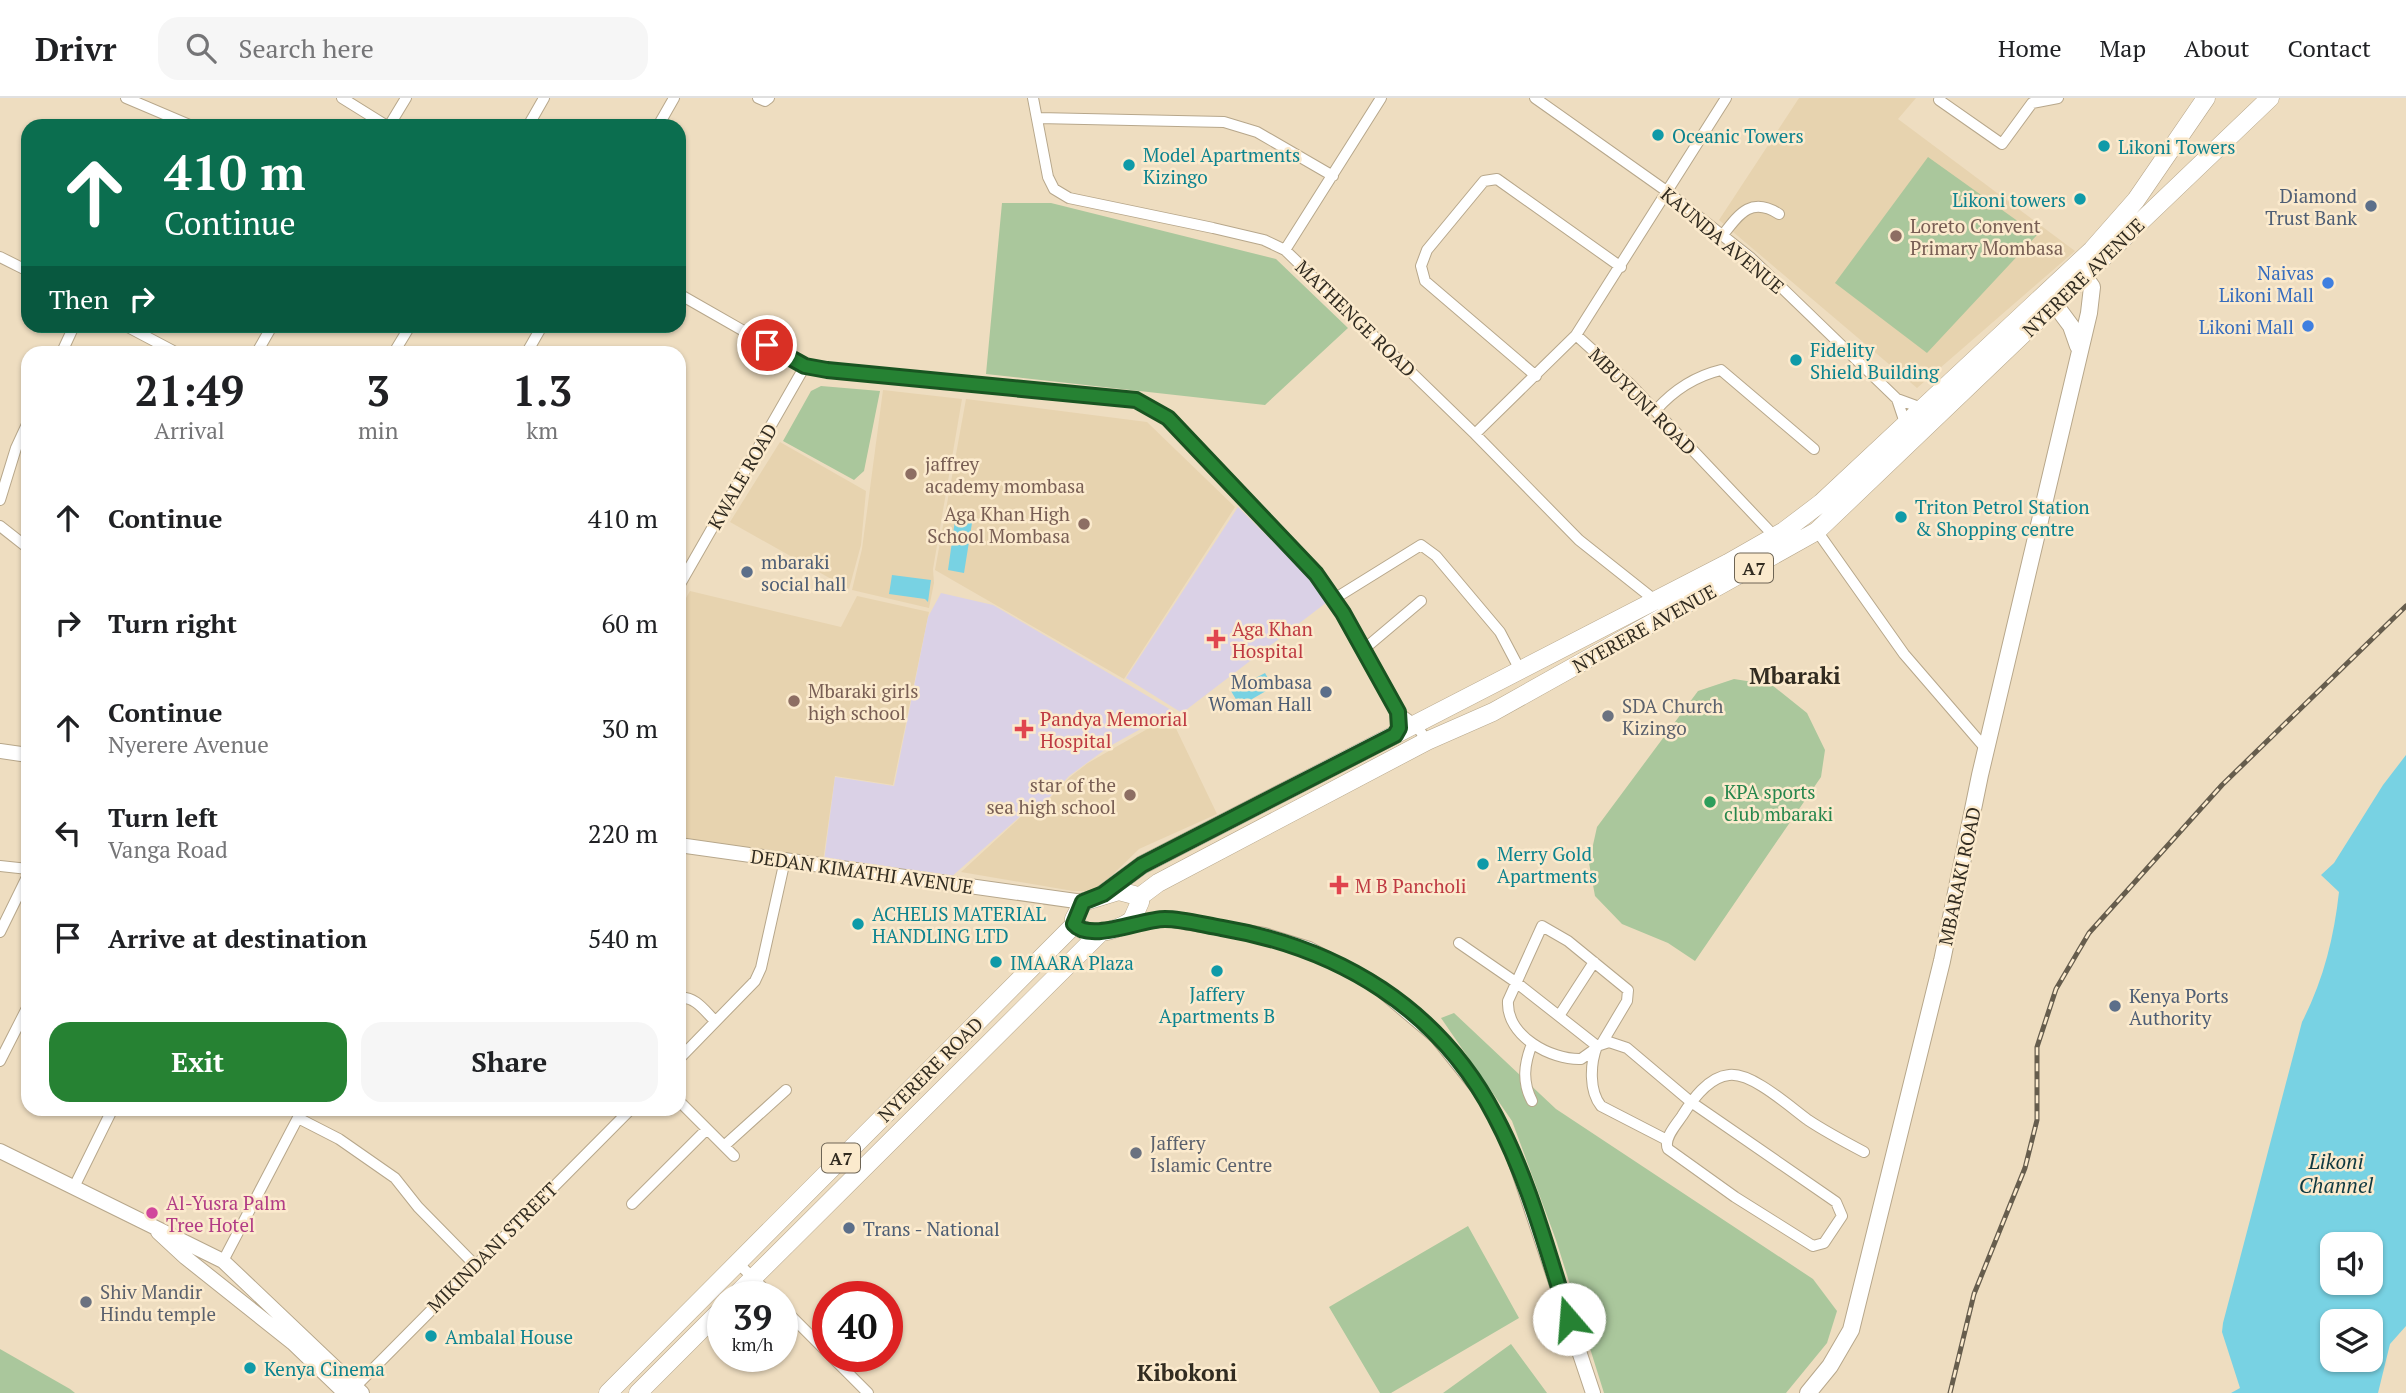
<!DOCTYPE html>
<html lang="en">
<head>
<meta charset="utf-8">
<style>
  body { margin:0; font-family:"PT Serif",serif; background:#f6f6f6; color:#202124; height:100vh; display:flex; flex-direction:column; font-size:26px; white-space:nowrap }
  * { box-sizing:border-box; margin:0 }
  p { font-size:23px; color:#757577 }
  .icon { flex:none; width:38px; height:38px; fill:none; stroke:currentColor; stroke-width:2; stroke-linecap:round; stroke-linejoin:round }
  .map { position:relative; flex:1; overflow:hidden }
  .drawer { position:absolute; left:21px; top:248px; width:665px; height:770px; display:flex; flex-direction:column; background:#fff; border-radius:21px; box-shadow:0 2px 5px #0004 }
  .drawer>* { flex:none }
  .banner { position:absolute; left:21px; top:21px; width:665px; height:214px; border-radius:21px; box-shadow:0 2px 5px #0004; background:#0b6e4f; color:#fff; overflow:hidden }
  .fabs { position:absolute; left:2320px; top:1134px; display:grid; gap:14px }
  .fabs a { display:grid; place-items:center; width:63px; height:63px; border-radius:14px; background:#fff; box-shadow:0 2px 5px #0004; font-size:35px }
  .speed { position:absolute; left:707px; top:1183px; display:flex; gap:14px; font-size:35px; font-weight:700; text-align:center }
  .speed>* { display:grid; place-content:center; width:91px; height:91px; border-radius:50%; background:#fff; box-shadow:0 2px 5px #0004; line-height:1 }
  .speed small { font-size:18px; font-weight:400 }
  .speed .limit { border:10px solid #d22; background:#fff; color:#111 }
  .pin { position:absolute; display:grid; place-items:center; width:60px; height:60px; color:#fff; margin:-30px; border:4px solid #fff; border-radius:50%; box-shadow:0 2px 7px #0007 }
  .me { position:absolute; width:77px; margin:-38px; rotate:342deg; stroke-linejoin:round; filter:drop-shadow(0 0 5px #0008) }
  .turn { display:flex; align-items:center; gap:24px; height:147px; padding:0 28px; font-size:32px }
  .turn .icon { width:91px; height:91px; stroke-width:2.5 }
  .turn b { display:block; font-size:49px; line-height:60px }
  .then { display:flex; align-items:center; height:66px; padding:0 28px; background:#0003; gap:14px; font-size:26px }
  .eta { display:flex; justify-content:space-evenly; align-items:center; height:119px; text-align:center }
  .eta b { font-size:42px; font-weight:700; line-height:49px }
  .action { display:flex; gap:14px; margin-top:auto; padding:14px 28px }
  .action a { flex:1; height:80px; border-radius:21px; background:#268233; color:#fff; font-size:28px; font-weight:700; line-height:80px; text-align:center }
  .action a+a { background:#f6f6f6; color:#202124 }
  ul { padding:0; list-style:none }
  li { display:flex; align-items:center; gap:21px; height:105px; padding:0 28px }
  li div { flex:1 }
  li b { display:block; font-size:26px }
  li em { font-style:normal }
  header { display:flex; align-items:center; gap:42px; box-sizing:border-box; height:98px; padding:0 35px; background:#fff; border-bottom:2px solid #e0e0e0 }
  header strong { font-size:33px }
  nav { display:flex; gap:38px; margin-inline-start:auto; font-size:24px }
  .search { width:490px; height:63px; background:#f6f6f6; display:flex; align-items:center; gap:18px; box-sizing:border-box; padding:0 24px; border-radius:21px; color:#757577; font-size:26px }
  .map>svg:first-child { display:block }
</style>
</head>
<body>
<header>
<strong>Drivr</strong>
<div class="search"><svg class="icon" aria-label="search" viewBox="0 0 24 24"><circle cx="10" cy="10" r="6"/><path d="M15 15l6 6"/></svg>Search here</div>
<nav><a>Home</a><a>Map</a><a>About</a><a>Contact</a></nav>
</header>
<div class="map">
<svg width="2406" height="1295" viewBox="0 0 2406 1295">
  <rect width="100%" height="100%" fill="#eeddc0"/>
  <path fill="#e7d3af" d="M1799 0H1916L1898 21 2075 153 1917 290 1719 122Z
    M883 292 962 301 933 471 934 485 929 510 852 492 862 451Z
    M966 301 1147 324 1235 409 1124 581 935 472Z
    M780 344 866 393 861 447 849 491 730 424Z
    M690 493 841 529 857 498 929 514 893 687 835 678 823 763 679 741V512Z
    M1170 618 1217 716 1139 751 1096 793H1073L961 774 1025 715 1033 718 1070 679 1088 665Z"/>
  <path fill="#dad1e6" d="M1238 409 1331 501 1182 615 1126 580Z
    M941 495 993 507 1173 613 1110 648 1069 678 1033 717 1025 714 950 780 824 763 835 679 894 688 928 519Z"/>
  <path fill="#aac79c" d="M1928 59 2037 137 1927 255 1835 185Z
    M1002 105H1051L1276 161 1348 230 1265 307 986 276Z
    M821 288 880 293 864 373 854 382 783 343 811 293Z
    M1734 581 1772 587 1807 615 1825 652 1821 679 1695 863 1668 845 1622 826 1595 798 1589 765 1597 729 1698 593Z
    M1454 915 1556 1011 1813 1181 1837 1213 1827 1245 1786 1295H1604L1556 1142 1512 1023 1441 920Z
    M1468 1128 1519 1220 1391 1295H1380L1329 1209Z
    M1511 1246 1547 1295H1443Z
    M0 1251 70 1291 75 1295H0Z"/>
  <path fill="#78d2e3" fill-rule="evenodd" d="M955 422 972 425 964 475 948 472Z
    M892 477 931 482 928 504 925 501 889 496Z
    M1265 575 1273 589 1240 608 1231 593Z
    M2406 657V1228L2390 1246 2378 1295H2231L2240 1290 2222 1234 2223 1225 2302 924C2323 883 2334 840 2339 794L2321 777 2334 765 2383 687ZM2371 1146V1185H2333V1146ZM2371 1223V1262H2333V1223Z"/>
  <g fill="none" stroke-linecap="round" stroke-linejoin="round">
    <defs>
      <path id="minor" d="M126 0 192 28
        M342 0 387 28
        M758 0 765 3 769 0
        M1033 0 1048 79 1054 91 1069 100 1213 130 1264 142 1285 152 1475 336 1579 442 1671 515
        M1535 0 1665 92 1751 160 1897 301 1906 328
        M1726 0 1576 237 1630 286 1778 442
        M1939 2 2002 46 2032 5 2058 0
        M1038 20 1224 24 1257 34 1333 78
        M389 28 406 0
        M528 28 544 0
        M658 28 674 0
        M1722 138C1739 116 1751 98 1779 116
        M1285 152 1381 0
        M0 159 28 173
        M679 196 805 268 1118 299 1136 302 1168 320 1316 476 1343 515 1398 614 1416 627 1427 643
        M126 228 179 256
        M61 256 74 228
        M256 256 272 228
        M393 256 410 228
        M526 256 542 228
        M1536 278 1425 183 1421 168 1427 152 1484 83 1497 81 1621 169
        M1897 301 1927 312
        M1656 312C1673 293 1696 278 1721 272L1814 351
        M1475 336 1576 237
        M0 402 16 350 28 324
        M0 428 28 450
        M1817 433 1904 556 1986 651
        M679 488 805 268
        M1334 501 1421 447 1436 458 1500 534 1520 572
        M1363 552 1421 503
        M0 768 28 771
        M0 834 28 777
        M1459 845 1517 885 1597 948
        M679 900C695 898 704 912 714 922
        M1559 918 1594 864
        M1532 946C1524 966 1522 984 1532 1003
        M1595 951 1581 961C1551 962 1506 938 1508 903L1542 828 1568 843 1628 892 1627 903 1602 945
        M679 961 755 883 761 870 785 762
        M0 963 28 908
        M679 1003 734 1058
        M298 1020 339 1041 395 1080 418 1109 475 1167
        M1667 1042 1601 1008C1589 993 1590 966 1597 948L1609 944 1627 950 1691 1004 1836 1104 1842 1118 1824 1145 1813 1148 1735 1099 1668 1051C1663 1041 1676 1027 1682 1018 1692 1002 1708 979 1729 977 1752 974 1790 1009 1808 1022 1826 1034 1845 1044 1864 1054
        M724 1048 786 992
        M74 1089 112 1012
        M632 1106 706 1032
        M223 1163 302 1012
        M738 1165 772 1199
        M782 1209 828 1255
        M831 1258 868 1295
        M356 1288 630 1012"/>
      <path id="tertiary" d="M0 653 28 657
        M679 747 1083 804
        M1128 826 1166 821 1264 837 1309 851 1372 884 1437 939 1485 999 1510 1047 1593 1295
        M0 1053 223 1163 362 1295
        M158 1134 185 1159 293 1245 345 1295"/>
      <path id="secondary" d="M2048 197 2071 228 2078 248
        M1808 1295 1830 1268 1851 1232 1942 863 1980 677 2089 215 2092 189 2077 168"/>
      <path id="trunk" d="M1119 793 1134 797 1140 804 1132 822C1118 833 1081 844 1074 821L1083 804Z
        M1103 796 1142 767 1728 465 1784 433 1821 405 2092 152 2136 102 2206 0
        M1138 800 1158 785 1427 643 1493 614 1817 433 2270 0
        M734 1199 1101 834
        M608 1295 1075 826
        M638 1295 723 1210"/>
    </defs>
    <use href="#minor" stroke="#b7a78b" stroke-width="12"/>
    <use href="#tertiary" stroke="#b7a78b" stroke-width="16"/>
    <use href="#secondary" stroke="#b7a78b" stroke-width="18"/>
    <use href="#trunk" stroke="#b7a78b" stroke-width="19"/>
    <use href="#minor" stroke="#fff" stroke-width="10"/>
    <use href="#tertiary" stroke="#fff" stroke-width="14"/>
    <use href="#secondary" stroke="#fff" stroke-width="16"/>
    <use href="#trunk" stroke="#fff" stroke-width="18"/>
    <defs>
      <path id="rail" d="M1950 1295 1974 1196 2025 1070 2037 1022V949L2056 891 2089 835 2222 687 2406 508"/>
    </defs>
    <use href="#rail" stroke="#665d4d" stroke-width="5"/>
    <use href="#rail" stroke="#fbeacd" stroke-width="2.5" stroke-dasharray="8" stroke-linecap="butt"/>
  </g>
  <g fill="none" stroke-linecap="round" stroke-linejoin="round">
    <defs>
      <path id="route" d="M767 247 805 268 827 272 1136 302 1168 320 1316 476 1343 515 1398 614 1399 630 1395 637 1142 767 1103 796 1083 804 1074 826C1090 845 1141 821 1165 821 1183 821 1204 827 1222 830 1339 850 1439 910 1495 1018 1529 1082 1547 1153 1569 1221"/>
    </defs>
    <use href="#route" stroke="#195421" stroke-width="18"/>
    <use href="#route" stroke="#268233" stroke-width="12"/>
  </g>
  <g fill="#0f9aa8" stroke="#fbeacd" stroke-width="2.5">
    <circle cx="1658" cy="37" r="7"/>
    <circle cx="2104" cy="48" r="7"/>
    <circle cx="1129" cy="67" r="7"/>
    <circle cx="2080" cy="101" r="7"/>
    <circle cx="1796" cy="262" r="7"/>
    <circle cx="1901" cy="419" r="7"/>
    <circle cx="1483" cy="766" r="7"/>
    <circle cx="858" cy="826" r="7"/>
    <circle cx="996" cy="864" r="7"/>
    <circle cx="1217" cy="873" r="7"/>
    <circle cx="431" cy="1238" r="7"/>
    <circle cx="250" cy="1270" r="7"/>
  </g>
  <g fill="#5c6f8a" stroke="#fbeacd" stroke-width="2.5">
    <circle cx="2371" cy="108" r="7"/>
    <circle cx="747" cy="474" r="7"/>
    <circle cx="1326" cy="594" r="7"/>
    <circle cx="2115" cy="908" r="7"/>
    <circle cx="849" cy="1130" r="7"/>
  </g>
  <g fill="#8d6e63" stroke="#fbeacd" stroke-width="2.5">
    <circle cx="1896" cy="138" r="7"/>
    <circle cx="911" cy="376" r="7"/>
    <circle cx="1084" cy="426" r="7"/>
    <circle cx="794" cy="603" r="7"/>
    <circle cx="1130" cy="697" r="7"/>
  </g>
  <g fill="#3f7fe0" stroke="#fbeacd" stroke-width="2.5">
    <circle cx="2328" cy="185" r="7"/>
    <circle cx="2308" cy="228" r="7"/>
  </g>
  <g fill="#e0444e" stroke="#fbeacd" stroke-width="2.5">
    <path d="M1212.5 530.5h7v7h7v7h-7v7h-7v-7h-7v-7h7z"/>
    <path d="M1020.5 620.5h7v7h7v7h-7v7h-7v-7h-7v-7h7z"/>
    <path d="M1335.5 776.5h7v7h7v7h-7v7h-7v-7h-7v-7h7z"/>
  </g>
  <g fill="#6b7280" stroke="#fbeacd" stroke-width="2.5">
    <circle cx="1608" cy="618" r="7"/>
    <circle cx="1136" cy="1055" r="7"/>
    <circle cx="86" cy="1204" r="7"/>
  </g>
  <circle fill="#2e9e5b" stroke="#fbeacd" stroke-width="2.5" cx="1710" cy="704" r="7"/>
  <circle fill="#d1479c" stroke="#fbeacd" stroke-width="2.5" cx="152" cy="1115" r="7"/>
  <g text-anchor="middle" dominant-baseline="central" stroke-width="5" stroke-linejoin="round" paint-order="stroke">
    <g fill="#fbeacd" stroke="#6e6555" stroke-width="2">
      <rect x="1735" y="455.5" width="38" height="29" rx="5"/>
      <rect x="822" y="1045.5" width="38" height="29" rx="5"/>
    </g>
    <g font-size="18" font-weight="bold" fill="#322c21">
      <text x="1754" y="470">A7</text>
      <text x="841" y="1060">A7</text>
    </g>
    <g font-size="19" fill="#0d838f" stroke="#fbeacd" text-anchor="start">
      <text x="1672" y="37">Oceanic Towers</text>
      <text x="2118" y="48">Likoni Towers</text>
      <text x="1143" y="56">Model Apartments<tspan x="1143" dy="22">Kizingo</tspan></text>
      <text x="2066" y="101" text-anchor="end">Likoni towers</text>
      <text x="1810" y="251">Fidelity<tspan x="1810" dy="22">Shield Building</tspan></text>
      <text x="1915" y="408">Triton Petrol Station<tspan x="1915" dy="22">&amp; Shopping centre</tspan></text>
      <text x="1497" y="755">Merry Gold<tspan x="1497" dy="22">Apartments</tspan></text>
      <text x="872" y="815">ACHELIS MATERIAL<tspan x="872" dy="22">HANDLING LTD</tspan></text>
      <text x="1010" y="864">IMAARA Plaza</text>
      <text x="1217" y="895" text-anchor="middle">Jaffery<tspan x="1217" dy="22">Apartments B</tspan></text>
      <text x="445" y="1238">Ambalal House</text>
      <text x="264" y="1270">Kenya Cinema</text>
    </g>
    <g font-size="19" fill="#4e5e75" stroke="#fbeacd" text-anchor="start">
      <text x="2357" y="97" text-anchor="end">Diamond<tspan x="2357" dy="22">Trust Bank</tspan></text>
      <text x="761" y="463">mbaraki<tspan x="761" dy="22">social hall</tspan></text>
      <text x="1312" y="583" text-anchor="end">Mombasa<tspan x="1312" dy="22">Woman Hall</tspan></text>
      <text x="2129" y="897">Kenya Ports<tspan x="2129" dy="22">Authority</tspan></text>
      <text x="863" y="1130">Trans - National</text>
    </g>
    <g font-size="19" fill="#785e54" stroke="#fbeacd" text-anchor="start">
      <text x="1910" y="127">Loreto Convent<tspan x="1910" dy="22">Primary Mombasa</tspan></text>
      <text x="925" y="365">jaffrey<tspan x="925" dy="22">academy mombasa</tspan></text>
      <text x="1070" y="415" text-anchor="end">Aga Khan High<tspan x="1070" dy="22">School Mombasa</tspan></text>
      <text x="808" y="592">Mbaraki girls<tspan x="808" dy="22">high school</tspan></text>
      <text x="1116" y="686" text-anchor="end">star of the<tspan x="1116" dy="22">sea high school</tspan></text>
    </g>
    <g font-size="19" fill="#322c21" stroke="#fbeacd">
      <text transform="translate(1723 142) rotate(40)">KAUNDA AVENUE</text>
      <text transform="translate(2083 179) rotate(-44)">NYERERE AVENUE</text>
      <text transform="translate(1356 220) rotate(44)">MATHENGE ROAD</text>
      <text transform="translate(1643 303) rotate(45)">MBUYUNI ROAD</text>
      <text transform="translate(742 378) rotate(-60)">KWALE ROAD</text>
      <text transform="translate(1644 530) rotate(-29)">NYERERE AVENUE</text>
      <text transform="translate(862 773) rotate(8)">DEDAN KIMATHI AVENUE</text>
      <text transform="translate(1959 778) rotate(-78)">MBARAKI ROAD</text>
      <text transform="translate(930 971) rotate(-45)">NYERERE ROAD</text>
      <text transform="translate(492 1149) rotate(-45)">MIKINDANI STREET</text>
    </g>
    <g font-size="19" fill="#366cbe" stroke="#fbeacd" text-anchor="end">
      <text x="2314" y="174">Naivas<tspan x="2314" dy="22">Likoni Mall</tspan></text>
      <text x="2294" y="228">Likoni Mall</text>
    </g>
    <g font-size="19" fill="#be3a42" stroke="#fbeacd" text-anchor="start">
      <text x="1232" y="530">Aga Khan<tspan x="1232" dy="22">Hospital</tspan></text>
      <text x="1040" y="620">Pandya Memorial<tspan x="1040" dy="22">Hospital</tspan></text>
      <text x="1355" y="787">M B Pancholi</text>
    </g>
    <g font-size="19" fill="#5b616d" stroke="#fbeacd" text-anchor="start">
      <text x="1622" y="607">SDA Church<tspan x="1622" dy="22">Kizingo</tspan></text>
      <text x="1150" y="1044">Jaffery<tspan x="1150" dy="22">Islamic Centre</tspan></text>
      <text x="100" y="1193">Shiv Mandir<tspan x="100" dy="22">Hindu temple</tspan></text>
    </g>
    <g font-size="19" fill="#27864d" stroke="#fbeacd" text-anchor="start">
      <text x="1724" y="693">KPA sports<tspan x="1724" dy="22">club mbaraki</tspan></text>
    </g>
    <g font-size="19" fill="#b23c85" stroke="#fbeacd" text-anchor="start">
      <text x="166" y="1104">Al-Yusra Palm<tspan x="166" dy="22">Tree Hotel</tspan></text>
    </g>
    <g font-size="21" font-style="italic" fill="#0e3941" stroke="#fbeacd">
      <text x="2336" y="1063">Likoni<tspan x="2336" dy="24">Channel</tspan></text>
    </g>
    <g font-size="23" font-weight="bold" fill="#322c21" stroke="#fbeacd">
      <text x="1795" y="577">Mbaraki</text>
      <text x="1187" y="1274">Kibokoni</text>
    </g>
  </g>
</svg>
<div class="fabs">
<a><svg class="icon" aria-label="sound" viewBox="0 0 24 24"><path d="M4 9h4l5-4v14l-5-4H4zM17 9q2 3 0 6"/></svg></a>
<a><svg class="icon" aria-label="layers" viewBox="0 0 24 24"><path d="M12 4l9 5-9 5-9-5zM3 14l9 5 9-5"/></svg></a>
</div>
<div class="speed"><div>39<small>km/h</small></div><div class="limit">40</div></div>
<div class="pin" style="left:767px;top:247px;background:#d93025"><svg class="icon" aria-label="arrive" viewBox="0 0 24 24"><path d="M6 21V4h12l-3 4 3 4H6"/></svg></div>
<svg class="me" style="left:1569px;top:1221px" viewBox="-20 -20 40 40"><circle r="19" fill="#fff"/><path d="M0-13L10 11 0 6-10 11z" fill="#268233"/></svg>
<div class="banner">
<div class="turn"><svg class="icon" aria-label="ahead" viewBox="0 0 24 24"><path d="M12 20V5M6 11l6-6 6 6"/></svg><div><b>410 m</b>Continue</div></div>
<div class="then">Then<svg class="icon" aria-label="right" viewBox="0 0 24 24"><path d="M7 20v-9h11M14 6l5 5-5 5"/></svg></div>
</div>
<section class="drawer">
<div class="eta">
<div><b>21:49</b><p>Arrival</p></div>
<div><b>3</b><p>min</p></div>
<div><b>1.3</b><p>km</p></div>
</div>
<ul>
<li><svg class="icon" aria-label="ahead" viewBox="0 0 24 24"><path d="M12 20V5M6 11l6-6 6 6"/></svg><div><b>Continue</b></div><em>410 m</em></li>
<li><svg class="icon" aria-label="right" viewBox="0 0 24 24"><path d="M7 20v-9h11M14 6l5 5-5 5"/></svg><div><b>Turn right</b></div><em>60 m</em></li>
<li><svg class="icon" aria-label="ahead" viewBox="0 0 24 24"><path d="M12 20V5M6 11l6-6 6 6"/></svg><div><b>Continue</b><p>Nyerere Avenue</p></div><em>30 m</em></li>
<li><svg class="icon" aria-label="left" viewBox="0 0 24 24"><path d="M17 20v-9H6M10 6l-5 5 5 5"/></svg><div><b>Turn left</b><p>Vanga Road</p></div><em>220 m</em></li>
<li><svg class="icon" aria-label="arrive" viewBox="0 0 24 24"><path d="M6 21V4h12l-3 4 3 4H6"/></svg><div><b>Arrive at destination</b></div><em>540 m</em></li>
</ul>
<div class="action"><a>Exit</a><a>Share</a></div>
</section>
</div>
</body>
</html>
